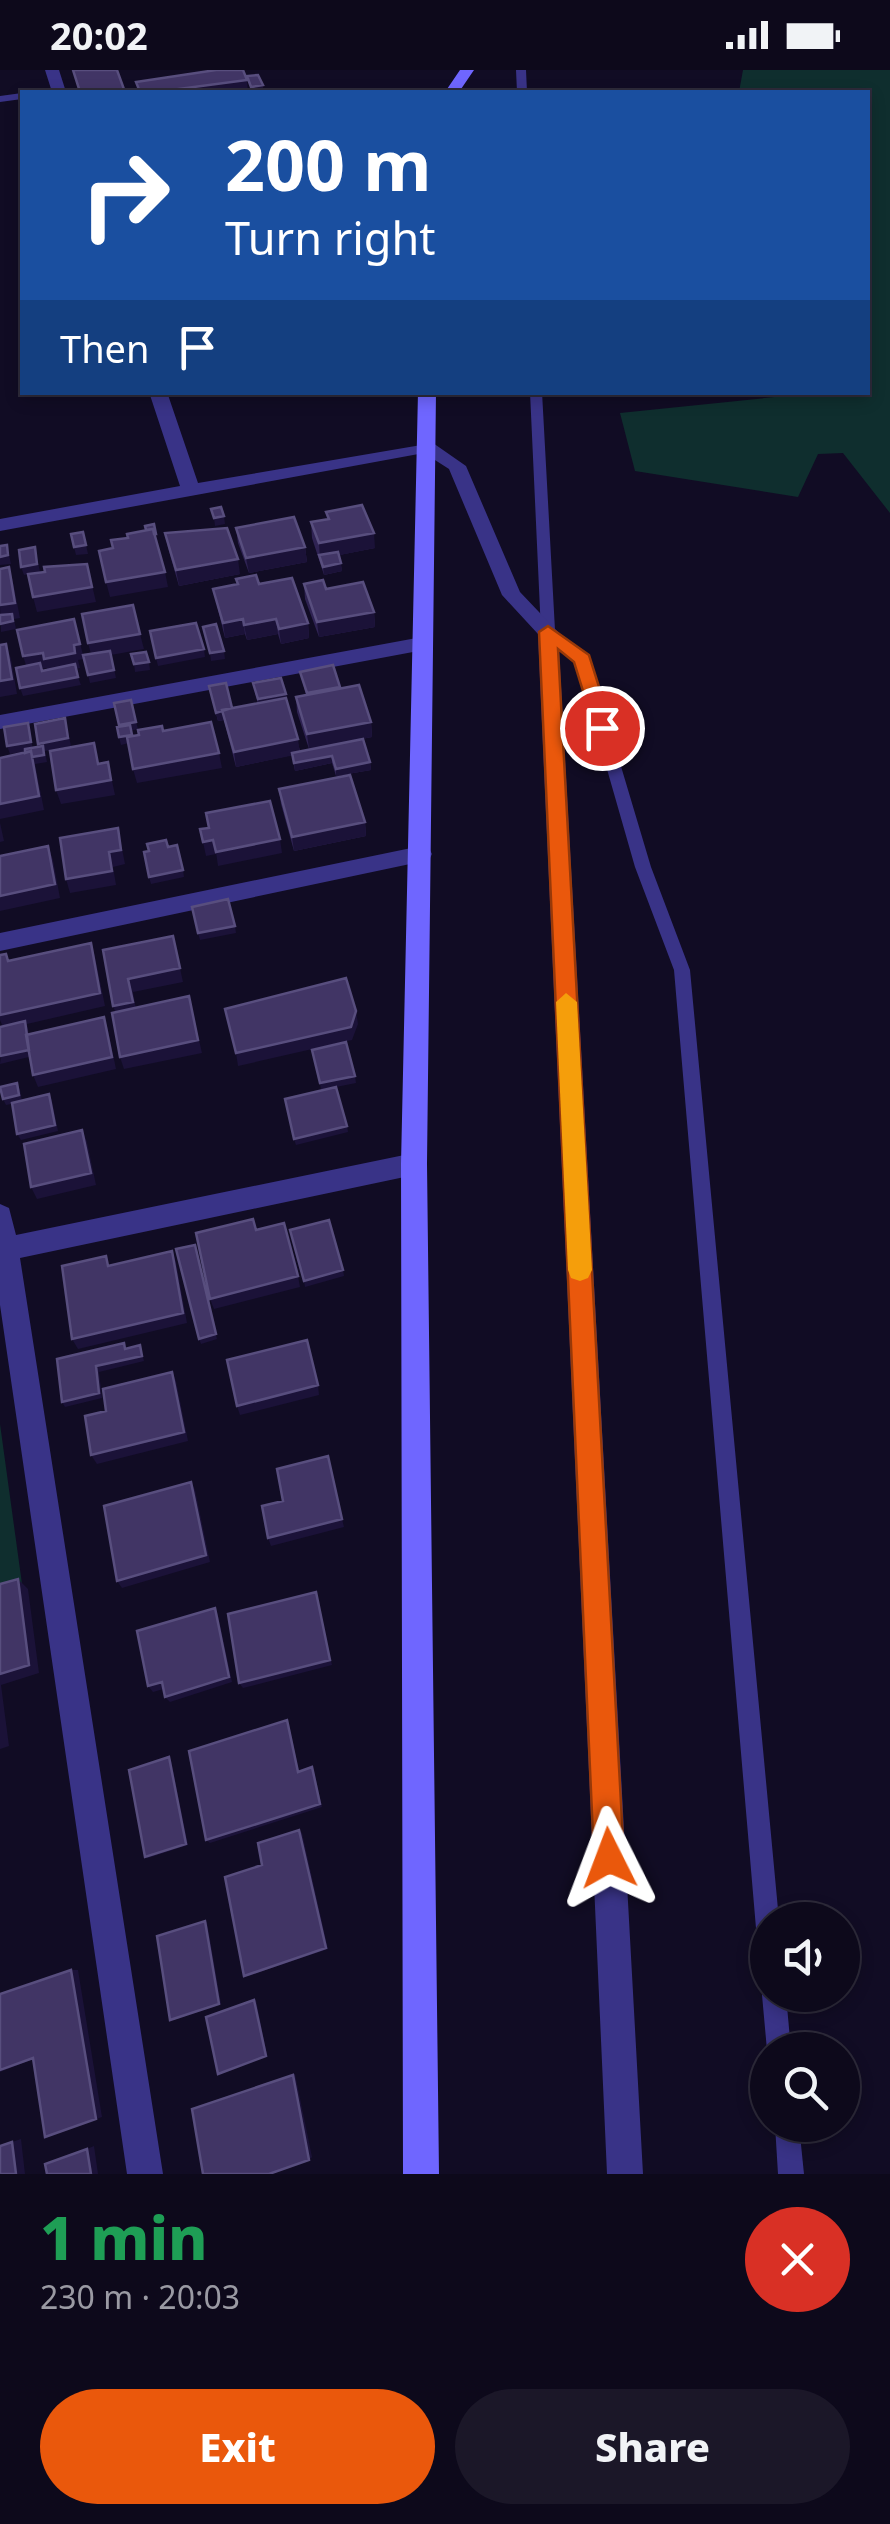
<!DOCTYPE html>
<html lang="en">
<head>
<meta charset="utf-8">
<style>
  body { margin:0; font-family:"Noto Sans",sans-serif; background:#1b1728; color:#f1f3f6; height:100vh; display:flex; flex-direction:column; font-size:38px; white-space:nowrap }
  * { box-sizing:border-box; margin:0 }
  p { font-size:32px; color:#9a9aa3 }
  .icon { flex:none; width:55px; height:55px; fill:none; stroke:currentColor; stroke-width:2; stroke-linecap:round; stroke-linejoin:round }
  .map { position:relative; height:2104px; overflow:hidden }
  .sheet { display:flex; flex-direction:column; background:#0d091b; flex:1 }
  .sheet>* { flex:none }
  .top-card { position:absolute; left:20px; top:20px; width:850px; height:305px; border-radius:0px; box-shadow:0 5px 15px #0003,0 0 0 2px #2d2a3a; background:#1a4fa0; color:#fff; overflow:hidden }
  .controls { position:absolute; left:750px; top:1832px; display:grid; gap:20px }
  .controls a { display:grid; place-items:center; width:110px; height:110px; border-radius:50%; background:#0d091b; box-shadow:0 5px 15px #0003,0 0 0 2px #2d2a3a; font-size:50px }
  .pin { position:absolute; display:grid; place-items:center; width:85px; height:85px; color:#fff; margin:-42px; border:5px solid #fff; border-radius:50%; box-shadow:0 2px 10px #0007 }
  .me { position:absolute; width:110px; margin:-55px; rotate:357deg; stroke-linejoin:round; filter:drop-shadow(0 0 8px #0008) }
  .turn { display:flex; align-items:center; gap:35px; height:210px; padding:0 40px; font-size:45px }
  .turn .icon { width:130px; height:130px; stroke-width:2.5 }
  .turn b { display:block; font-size:70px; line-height:85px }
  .then { display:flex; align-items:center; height:95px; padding:0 40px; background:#0003; gap:20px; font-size:38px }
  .round { display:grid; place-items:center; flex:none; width:105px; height:105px; border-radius:52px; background:#1b1728 }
  .head { display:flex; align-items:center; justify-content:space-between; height:170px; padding:0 40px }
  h1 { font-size:60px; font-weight:800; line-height:75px; color:#1e9e55 }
  .primary-button { display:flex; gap:20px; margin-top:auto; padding:20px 40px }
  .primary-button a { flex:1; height:115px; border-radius:60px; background:#ea580c; color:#fff; font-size:40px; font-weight:800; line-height:115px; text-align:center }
  .primary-button a+a { background:#1b1728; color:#f1f3f6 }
  .status { display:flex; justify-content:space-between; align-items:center; height:70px; padding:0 50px; background:#0d091b; direction:ltr }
  .status svg { height:28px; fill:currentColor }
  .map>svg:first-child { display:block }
</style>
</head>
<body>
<div class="status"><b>20:02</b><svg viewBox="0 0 49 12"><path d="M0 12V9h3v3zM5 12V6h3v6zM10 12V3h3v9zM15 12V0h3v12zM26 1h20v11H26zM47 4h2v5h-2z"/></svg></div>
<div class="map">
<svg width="890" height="2104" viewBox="0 0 890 2104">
  <rect width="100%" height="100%" fill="#110c24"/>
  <path fill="#0f2e2e" d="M743 0H890V443L843 383 818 384 798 427 635 401 620 343 814 323 868 322V22H739Z
    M0 1354 22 1514 0 1520Z"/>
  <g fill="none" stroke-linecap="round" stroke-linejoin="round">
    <path fill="#393387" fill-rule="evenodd" d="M516 0H526L527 22H517Z
      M22 23V29L0 32V26Z
      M530 322H542L555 560 589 589 651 797 690 900 779 1850H768V1869L760 1866 756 1858 674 900 635 797 576 591 541 562Z
      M768 1916V1925H786L791 1980H767L762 1925Z
      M775 2055H799L804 2104H778Z"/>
    <path fill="#393387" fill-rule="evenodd" d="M45 0H59L66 22H52Z
      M149 322H167L198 413 433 373 466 396 520 522 558 562 643 2104H607L538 564 502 525 449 399 424 383 0 461V449L180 416Z
      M422 567 429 569V579L0 659V645Z
      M421 776 429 778 432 784 429 790 0 881V863Z
      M414 1083 423 1086 427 1094 423 1102 414 1105 20 1188 163 2104H127L0 1235V1134L9 1138 16 1165Z"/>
    <path fill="#6f66ff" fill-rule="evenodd" d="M460 0H474L459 22H445Z
      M418 322H436L427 1094 439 2104H403L401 1094Z"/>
  </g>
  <path fill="#2f2353" d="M326 442 375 478 339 485 342 501 324 505 312 468 311 452 327 449Z
    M236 458 305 477 307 492 249 503 238 473Z
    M165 463 240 504 179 516 168 478Z
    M236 509 259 514 308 553 309 568 281 574 278 564 247 570 245 564 225 568 213 519 237 515Z
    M304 514 374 542 375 557 319 567 305 529Z
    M300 602 340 618 371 652 372 667 309 679 297 642 296 627 306 625Z
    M253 613 287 631 300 681 370 692 371 700 336 706 332 693 295 701 292 685 236 697 224 650 218 651 209 616 232 638 258 634Z
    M279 719 365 752 366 766 294 781 281 734Z"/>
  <path fill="#1b1238" d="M247 10 248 22H156Z
    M263 15V22H251V17Z
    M224 446 225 454 215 456 214 448Z
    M374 463 375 478 320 489 319 473Z
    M7 475 11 494 0 495V487Z
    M86 475 88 484 76 485 74 477Z
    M35 477 40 502 24 505 21 497Z
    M305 477 307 492 249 503 246 488Z
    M238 489 240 504 179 516 176 500Z
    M341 493 342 501 324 505 323 497Z
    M87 494 96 532 37 542 33 527Z
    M9 497 13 512 20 548 14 549 16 559 1 562 0 535Z
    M165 502 168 517 110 527 106 512Z
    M374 542 375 557 319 567 317 552Z
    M74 549 84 589 78 590 80 598 49 604 47 598 28 601 23 586 74 575Z
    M243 549 245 564 225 568 223 553Z
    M276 549 278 564 247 570 244 555Z
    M308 553 309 568 281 574 279 559Z
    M140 564 144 579 111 585 116 608 90 613 88 605 92 588 88 573Z
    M6 574 11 589 17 624 0 627V611Z
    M204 579 205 587 158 596 156 588Z
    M224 581 225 589 211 591 210 583Z
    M149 592 150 600 135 602 134 594Z
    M78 607 81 615 23 626 20 618Z
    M286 624 287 631 259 637 258 629Z
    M223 642 224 650 218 651 216 643Z
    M65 648 71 676 45 681 47 692 35 694 44 740 0 749V734L26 688 40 682 38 674Z
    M136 652 138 659 121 663 119 655Z
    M371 652 372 667 309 679 307 664Z
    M28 653 33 680 10 684 7 676Z
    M132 665 133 672 121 675 119 667Z
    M298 669 300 684 236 697 234 682Z
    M219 683 222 698 137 713 133 699Z
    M332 686V693L295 701 294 693Z
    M108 692 115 725 61 734 56 720Z
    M370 692 371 700 336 706V699Z
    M365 752 366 766 294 781 292 767Z
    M0 753 4 771 0 772Z
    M118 758 125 794 113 797 116 815 70 823 66 809 109 782Z
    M280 769 282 783 218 796 216 782Z
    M213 770 216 784 206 786 203 772Z
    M48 776 53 790 60 828 0 841V826Z
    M183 800 184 807 151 814 149 807Z
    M235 856 236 863 200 870 198 863Z
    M173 866 183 912 133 922 137 945 118 949 113 936 128 909Z
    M91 873 95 887 105 936 27 954 33 986 0 994 4 959 0 950V945Z
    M189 926 202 983 124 999 120 987Z
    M356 941 358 954 352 970 238 996 236 983Z
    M104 947 108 960 116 999 38 1017 33 1005Z
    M355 1006 356 1013 321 1020 320 1013Z
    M17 1013 20 1020 22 1032 6 1035 3 1029Z
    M49 1024 52 1031 58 1061 21 1070 17 1064Z
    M347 1056 348 1062 296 1075 294 1069Z
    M82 1060 87 1072 96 1115 37 1129 31 1117Z
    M197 1180 217 1269 201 1274 199 1269Z
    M172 1181 176 1192 187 1253 78 1279 72 1269Z
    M343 1200 344 1206 305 1217 304 1211Z
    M298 1206 300 1217 214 1239 210 1229Z
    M140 1275 144 1291 99 1302 102 1328 65 1337 62 1332 96 1296Z
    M172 1302 176 1311 188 1371 97 1394 91 1385Z
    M318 1315 319 1325 240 1345 237 1336Z
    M191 1412 195 1420 210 1492 122 1518 117 1511Z
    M342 1449 344 1457 271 1476 268 1468Z
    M18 1509 28 1519 39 1603 1 1615 9 1676 0 1679V1604Z
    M316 1522 332 1595 243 1618 239 1613Z
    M215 1538 218 1545 232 1612 170 1632 165 1627Z
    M162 1612 167 1618 153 1622 148 1616Z
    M287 1650 289 1655 300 1706 298 1702Z
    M169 1687 171 1690 188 1775 148 1788 145 1787Z
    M312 1697 314 1701 322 1737 210 1773 206 1770Z
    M299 1760 302 1763 328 1879 248 1906H244Z
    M205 1851 207 1852 221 1934 173 1950Z
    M71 1900H78L102 2047 45 2067Z
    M254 1930H256L267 1985 218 2004Z
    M41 1986 0 2002V2000L33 1988Z
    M295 2004 312 2087 309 2090 293 2005Z
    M21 2069 25 2104H16L12 2072Z
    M94 2076 98 2104H91L87 2079Z"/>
  <path fill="#413565" stroke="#584e7e" stroke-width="2.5" d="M73 0H117L125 22H80Z
    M216 0H243L247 10 156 22H140L136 12Z
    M258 5 263 15 251 17 247 6Z
    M362 435 374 463 319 473 311 452 329 449 326 442Z
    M221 437 224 446 214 448 211 439Z
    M294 447 305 477 246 488 236 458Z
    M154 454 156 464H154L153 459 146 460 145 456Z
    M227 458 238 489 176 500 165 463Z
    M153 459 165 502 106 512 99 481 113 478 111 470 128 468 127 464Z
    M83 462 86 475 74 477 71 464Z
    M7 475 8 485 0 487V476Z
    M35 477 37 494 21 497 19 480Z
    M338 482 341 493 323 497 319 485Z
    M87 494 92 517 33 527 28 504 45 502 44 497Z
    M9 497 15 533 0 535V499Z
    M256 505 259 514 292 508 308 553 279 559 276 549 244 555 243 549 223 553 213 519 238 514 236 509Z
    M323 510 326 519 363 512 374 542 317 552 304 514Z
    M133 535 140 564 88 573 82 544Z
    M12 544 13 551 0 554V545Z
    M74 549 80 574 74 575 75 583 44 589 43 583 23 586 17 560Z
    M196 553 204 579 156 588 150 561Z
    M216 554 224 581 210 583 203 557Z
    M6 574 12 609 0 611V575Z
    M110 581 114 600 88 605 83 585Z
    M146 582 149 592 134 594 131 584Z
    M40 593 42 601 75 594 78 607 20 618 16 598Z
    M333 595 340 617 307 623 300 602Z
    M281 608 286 624 258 629 253 613Z
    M226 613 232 638 216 643 209 616Z
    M359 615 371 652 307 664 296 627Z
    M286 628 298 669 234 682 222 640Z
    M131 630 136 652 119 655 114 633Z
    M65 648 68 668 38 674 35 654Z
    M211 652 219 683 133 699 127 667 139 665 138 660 162 656 163 661Z
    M28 653 31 672 7 676 4 657Z
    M130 655 132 665 119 667 117 657Z
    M363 669 370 692 336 699 332 686 294 693 292 683Z
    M94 673 98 694 108 692 111 710 56 720 50 681Z
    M43 676 44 685 32 687 31 681 25 683V679Z
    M31 681 39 726 0 734V688Z
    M350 705 365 752 292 767 279 719Z
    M270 731 280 769 216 782 213 770 203 772 200 759 209 758 206 743Z
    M118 758 121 780 109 782 112 801 66 809 60 768Z
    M166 770 168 777 177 775 183 800 149 807 144 782 149 781 147 774Z
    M48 776 55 814 0 826V786Z
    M228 829 235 856 198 863 192 837Z
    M173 866 180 898 128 909 133 932 113 936 103 880Z
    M91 873 100 923 0 945V885L6 884 8 891Z
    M346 908 356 941 351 957 236 983 225 939Z
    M189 926 198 970 120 987 112 943Z
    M104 947 112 987 33 1005 26 965Z
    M25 951 29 980 0 986V957Z
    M346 972 355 1006 320 1013 312 980Z
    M17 1013 19 1025 3 1029 0 1017Z
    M336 1017 347 1056 294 1069 285 1029Z
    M49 1024 55 1055 17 1064 12 1033Z
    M82 1060 91 1103 31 1117 24 1074Z
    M253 1149 256 1160 284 1153 298 1206 210 1229 196 1163Z
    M329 1150 343 1200 304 1211 290 1160Z
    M195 1175 216 1264 199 1269 176 1179Z
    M172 1181 183 1243 72 1269 62 1196 106 1186 108 1196Z
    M307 1270 318 1315 237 1336 227 1290Z
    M124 1273 125 1279 140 1275 142 1286 96 1296 99 1323 62 1332 57 1289Z
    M172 1302 184 1362 91 1385 85 1346 106 1341 103 1319Z
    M328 1386 342 1449 268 1468 262 1436 283 1431 277 1399Z
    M191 1412 206 1485 117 1511 104 1436Z
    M18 1509 29 1595 0 1604V1514Z
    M316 1522 330 1590 239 1613 228 1544Z
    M215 1538 229 1607 165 1627 162 1612 148 1616 137 1561Z
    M287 1650 298 1702 312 1697 320 1734 206 1770 189 1681Z
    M169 1687 186 1774 145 1787 129 1700Z
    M299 1760 326 1878 244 1906 225 1807 262 1795 258 1773Z
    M205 1851 219 1934 170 1950 157 1866Z
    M71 1900 96 2049 45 2067 33 1988 0 2000V1924Z
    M254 1930 266 1986 218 2004 206 1947Z
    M293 2005 309 2090 269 2104H203L192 2039Z
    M12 2072 16 2104H0V2076Z
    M87 2079 91 2104H47L45 2094Z"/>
  <path fill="#ea580c" stroke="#983908" stroke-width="2.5" d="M548 556 589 585 612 658 609 663H596L574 592 558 579 624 1788 619 1798 609 1802 599 1798 594 1788 539 562Z"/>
  <path fill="#f59e0b" d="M566 923 577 932 592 1200 588 1208 580 1211 571 1208 568 1200 556 932Z"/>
</svg>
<div class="controls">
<a><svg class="icon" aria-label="sound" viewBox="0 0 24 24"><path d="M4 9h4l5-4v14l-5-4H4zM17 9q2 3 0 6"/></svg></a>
<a><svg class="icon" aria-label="search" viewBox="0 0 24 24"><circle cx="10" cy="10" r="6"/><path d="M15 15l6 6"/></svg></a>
</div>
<div class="pin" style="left:602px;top:658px;background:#d93025"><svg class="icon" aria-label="arrive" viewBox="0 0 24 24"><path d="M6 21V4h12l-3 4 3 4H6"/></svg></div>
<svg class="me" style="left:609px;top:1788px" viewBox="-20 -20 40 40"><path d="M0-17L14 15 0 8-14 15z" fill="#ea580c" stroke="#fff" stroke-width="4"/></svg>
<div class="top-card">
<div class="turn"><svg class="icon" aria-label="right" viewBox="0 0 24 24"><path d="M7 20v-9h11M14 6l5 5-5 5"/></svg><div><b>200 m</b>Turn right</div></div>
<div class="then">Then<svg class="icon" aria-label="arrive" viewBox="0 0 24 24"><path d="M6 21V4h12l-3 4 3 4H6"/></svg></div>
</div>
</div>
<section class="sheet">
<div class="head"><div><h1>1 min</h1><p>230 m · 20:03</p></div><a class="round" style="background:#d93025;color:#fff"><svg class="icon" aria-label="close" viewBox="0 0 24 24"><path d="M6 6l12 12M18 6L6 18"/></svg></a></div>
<div class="primary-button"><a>Exit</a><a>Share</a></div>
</section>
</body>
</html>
